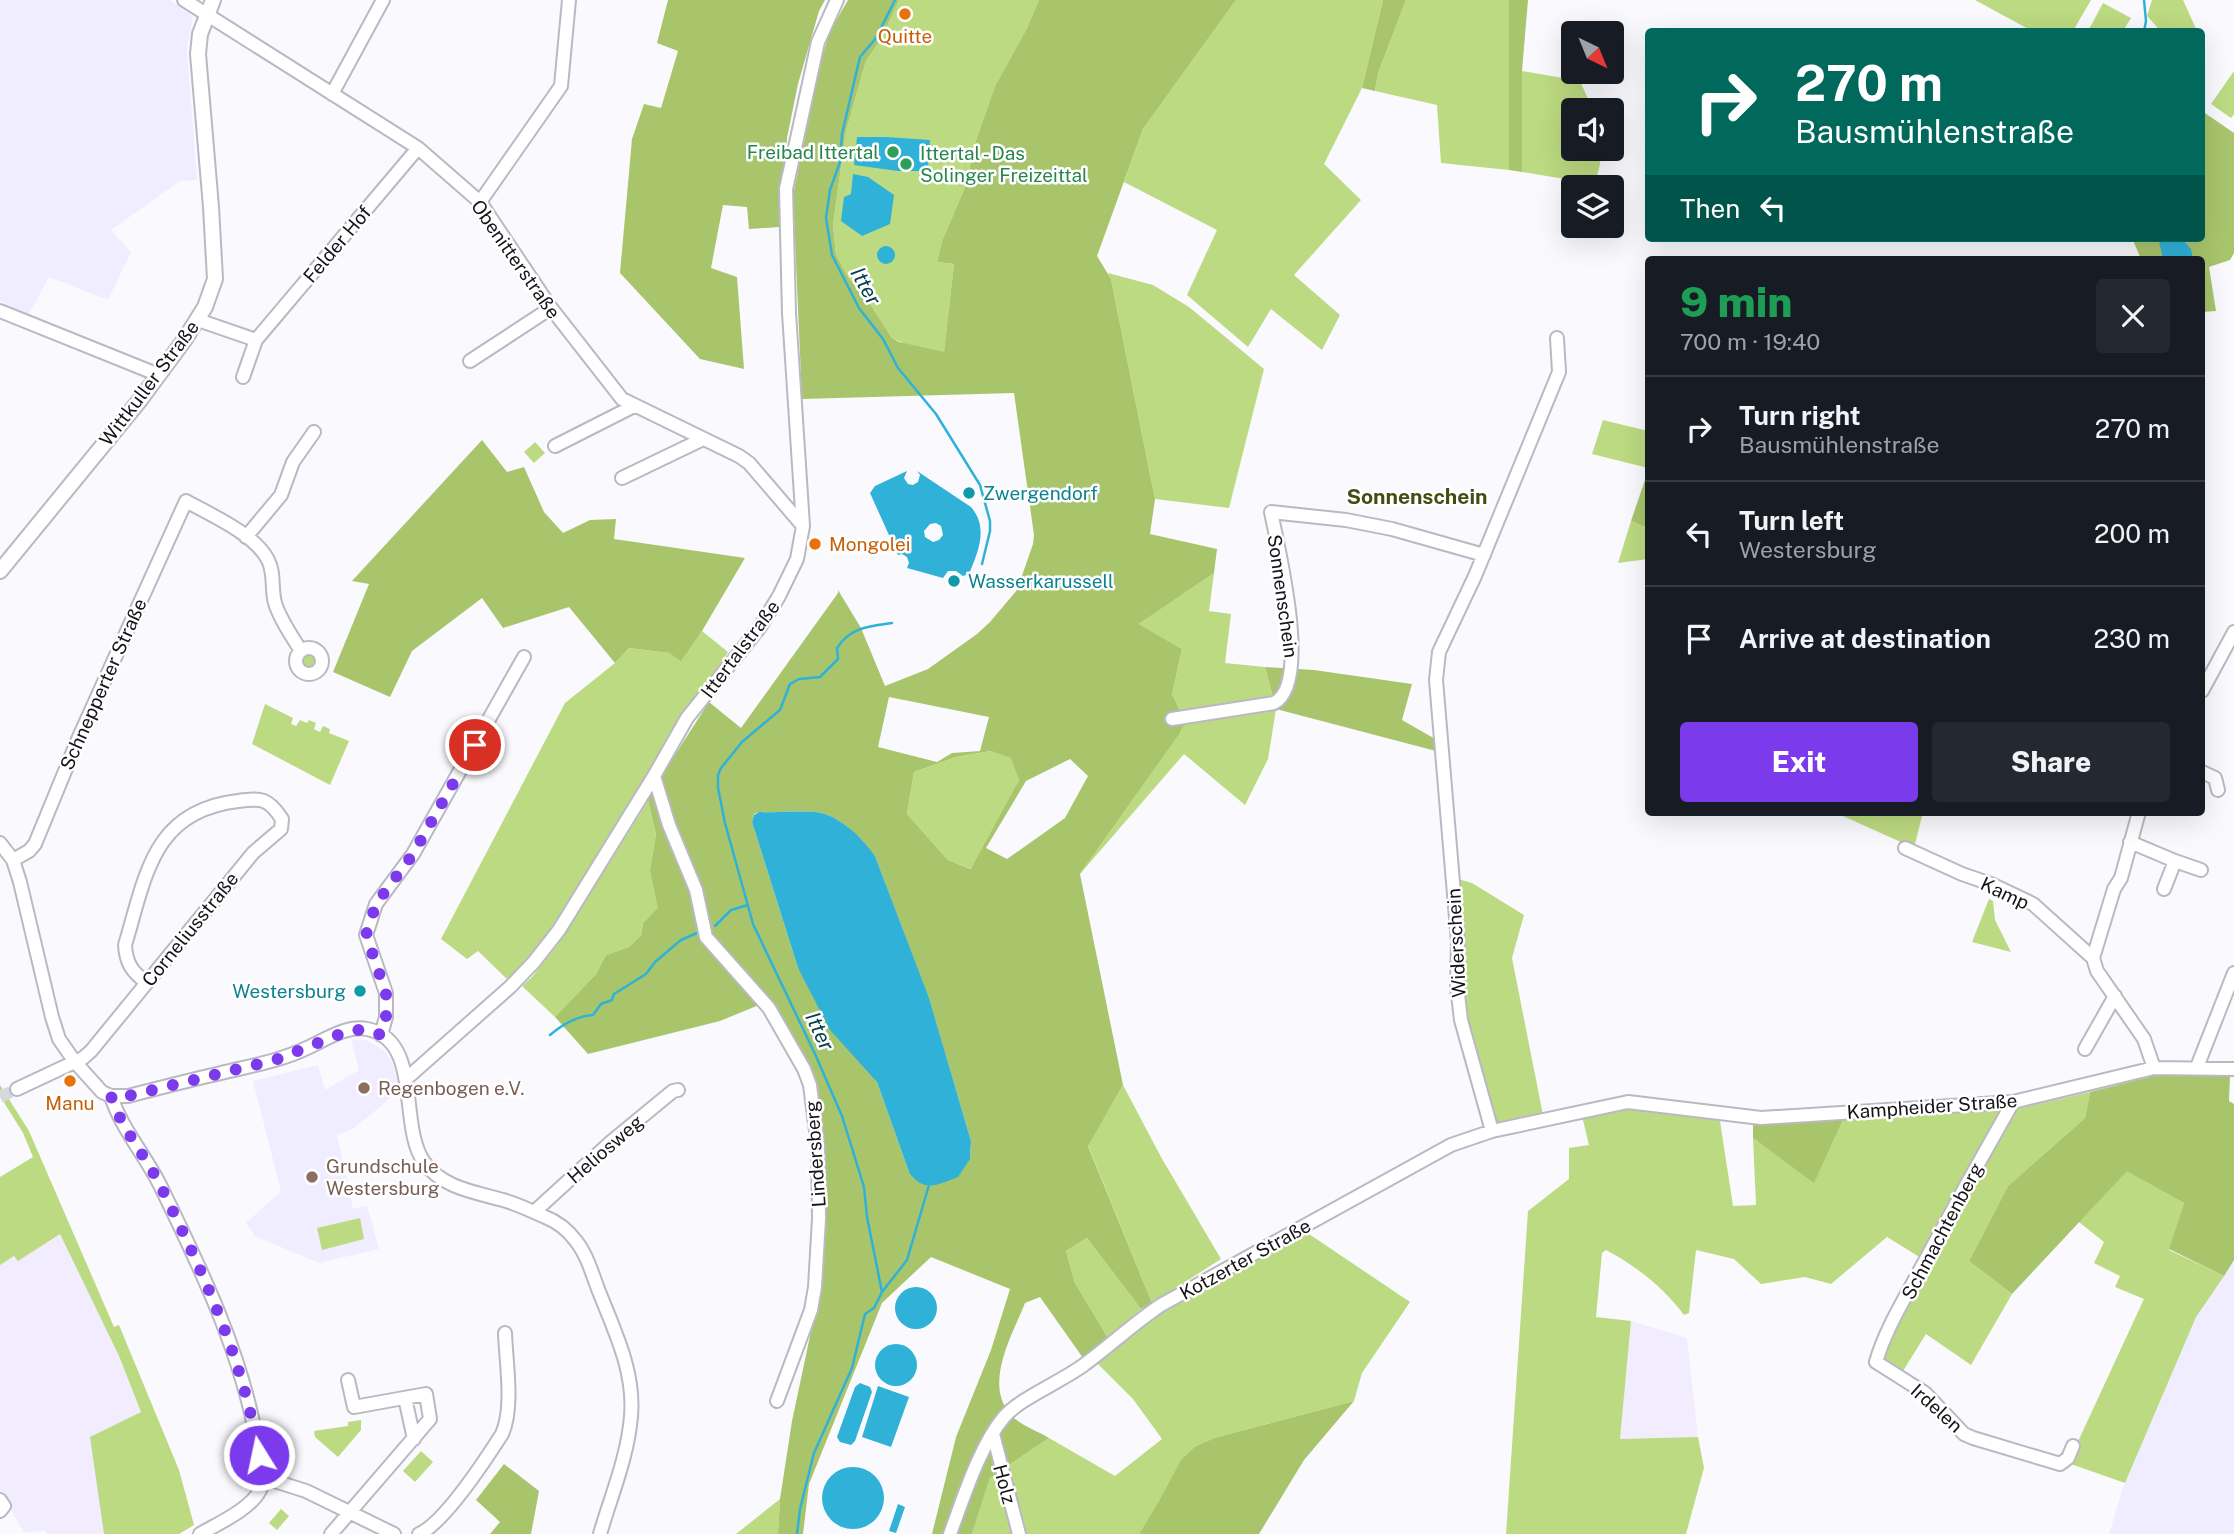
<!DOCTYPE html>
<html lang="en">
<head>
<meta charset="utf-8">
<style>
  body { margin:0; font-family:"Public Sans",sans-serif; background:#242831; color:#f1f3f6; height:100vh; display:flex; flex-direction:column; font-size:26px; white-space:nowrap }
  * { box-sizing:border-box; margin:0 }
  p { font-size:23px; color:#9ea1a6 }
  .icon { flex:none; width:38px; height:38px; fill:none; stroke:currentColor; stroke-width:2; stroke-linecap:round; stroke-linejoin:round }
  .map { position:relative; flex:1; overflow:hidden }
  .details { position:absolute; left:1645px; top:256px; width:560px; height:560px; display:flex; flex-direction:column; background:#171b24; border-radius:7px; box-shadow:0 7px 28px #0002 }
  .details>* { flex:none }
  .top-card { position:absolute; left:1645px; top:28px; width:560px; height:214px; border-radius:7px; box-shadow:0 7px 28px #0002; background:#00695c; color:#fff; overflow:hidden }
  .needle { width:46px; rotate:137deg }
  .tools { position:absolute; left:1561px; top:21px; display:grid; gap:14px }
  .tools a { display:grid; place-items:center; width:63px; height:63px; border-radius:7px; background:#171b24; box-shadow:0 7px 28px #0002; font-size:35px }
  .pin { position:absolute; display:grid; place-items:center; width:60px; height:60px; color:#fff; margin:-30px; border:4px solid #fff; border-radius:50%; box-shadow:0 2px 7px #0007 }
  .me { position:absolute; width:77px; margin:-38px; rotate:350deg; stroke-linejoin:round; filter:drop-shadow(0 0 5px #0008) }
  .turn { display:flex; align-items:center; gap:24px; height:147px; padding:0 35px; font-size:32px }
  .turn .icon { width:91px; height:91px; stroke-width:2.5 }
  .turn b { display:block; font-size:49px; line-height:60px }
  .then { display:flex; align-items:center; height:66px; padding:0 35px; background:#0003; gap:14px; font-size:26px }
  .round { display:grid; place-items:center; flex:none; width:74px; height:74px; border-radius:7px; background:#242831 }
  .headline { display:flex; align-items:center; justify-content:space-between; height:119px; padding:0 35px }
  h1 { font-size:42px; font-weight:800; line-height:52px; color:#1e9e55 }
  .primary-button { display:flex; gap:14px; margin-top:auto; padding:14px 35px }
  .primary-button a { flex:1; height:80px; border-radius:7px; background:#7c3aed; color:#fff; font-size:28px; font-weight:800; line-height:80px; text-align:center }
  .primary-button a+a { background:#242831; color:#f1f3f6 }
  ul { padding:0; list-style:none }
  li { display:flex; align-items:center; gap:21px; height:105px; padding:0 35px; border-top:2px solid #363941 }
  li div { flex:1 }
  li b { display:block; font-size:26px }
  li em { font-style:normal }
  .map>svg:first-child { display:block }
</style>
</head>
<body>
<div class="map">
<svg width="2234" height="1534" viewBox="0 0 2234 1534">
  <rect width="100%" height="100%" fill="#fafafe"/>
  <path fill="#f1edff" d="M0 1177 60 1234 119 1356 141 1412 179 1534H48L45 1531 24 1532 0 1491Z
    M1631 1321 1687 1338 1698 1437 1620 1439Z"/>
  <path fill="#efedff" d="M0 0H170L193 17 187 49 197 180 180 181 111 230 131 252 108 300 49 277 29 314 0 301Z
    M351 1039 366 1040 383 1050 391 1059 398 1083 399 1090 381 1106 351 1130 337 1135 353 1209 367 1206 379 1249 319 1263 255 1236 246 1223 281 1191 253 1081 318 1065 325 1090 359 1070Z
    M2234 1260V1534H2109L2123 1488 2196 1316Z"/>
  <path fill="#bcda81" d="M899 0H1039L1027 28 995 86 975 143 966 185 942 241 937 262 954 264 944 353 907 345 892 338 854 279 850 282 836 255 833 225 846 131 866 61 881 39Z
    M1236 0H1383L1362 88 1324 164 1361 200 1294 275 1340 315 1322 350 1271 309 1248 347 1187 295 1217 230 1124 182 1143 129Z
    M1406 0H1509V170L1441 163 1437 105 1375 91 1378 73Z
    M1975 0H2091L2073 31H2032Z
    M2152 0H2183L2197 31H2156L2157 27 2147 16Z
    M2103 3 2131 18 2123 31H2088Z
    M1522 71 1580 81 1593 110H1573V149H1599L1600 164 1595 184 1522 172Z
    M2234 71V114L2231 118 2211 104Z
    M1108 273 1153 285 1189 307 1264 369 1229 508 1155 499 1111 279Z
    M1603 420 1648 431V468L1592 454Z
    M535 442 545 453 534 463 524 452Z
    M1631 521 1648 528V559L1618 563Z
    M1214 573 1209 611 1231 614 1225 663 1265 667 1276 709 1268 759 1245 805 1184 754 1080 874 1178 736 1172 695 1182 649 1139 624Z
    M702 631 728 652 712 680 650 772 546 937 509 981 478 951 467 959 441 939 565 703 615 663 629 648 669 653 681 660Z
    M301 661a8 8 0 1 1 16 0a8 8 0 1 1-16 0Z
    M265 704 293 718 291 724 296 726 300 720 307 723 309 720 316 723 314 729 320 732 323 726 330 729 329 733 349 741 330 785 252 744Z
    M992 751 1012 758 1019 780 972 869 948 860 907 814 914 772 956 757Z
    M648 801 656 834 650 870 659 908 643 923 641 935 629 947 606 955 596 974 555 1017 522 986 532 977 559 943Z
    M1834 812H1923L1914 848Z
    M1458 879 1472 883 1524 915 1512 958 1543 1115 1500 1126 1492 1116C1483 1082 1465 1034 1463 1000 1462 984 1467 940 1461 930Z
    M1989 899 1993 901 1995 920 2011 952 1972 942Z
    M0 1085 29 1131 114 1327 119 1325 179 1470 194 1525 179 1534H104L90 1437 141 1412 119 1356 60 1234 18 1261 14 1256 0 1265V1177L33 1157 23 1133 0 1096Z
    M1123 1085 1161 1157 1221 1259 1152 1303 1088 1145Z
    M2090 1092 2085 1118 2008 1186 1969 1261 2012 1294 1971 1365 1926 1334 1903 1371 1884 1363V1354L1960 1204 2017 1109Z
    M1642 1106 1720 1121 1733 1206 1756 1205 1753 1138 1814 1182 1843 1120 2002 1110 1921 1258 1887 1237 1831 1284 1805 1277 1761 1284 1734 1259 1696 1250 1689 1313 1684 1315C1663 1287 1636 1266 1606 1250L1602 1253 1596 1317 1631 1321 1620 1439 1698 1437 1704 1468 1686 1534H1506L1528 1211 1569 1179V1148L1589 1145 1582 1116 1623 1107Z
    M2127 1170 2184 1203 2169 1250 2224 1276 2196 1317 2125 1483 2068 1463 2144 1299 2115 1287 2120 1276 2094 1263 2104 1242 2079 1222Z
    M360 1218 364 1239 322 1250 317 1228Z
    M1303 1230 1410 1302 1362 1373 1354 1401 1214 1438 1196 1446 1139 1534H972L990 1478 1049 1438 1115 1476 1162 1439 1133 1399 1096 1362 1133 1331 1177 1303Z
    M1087 1238 1141 1309 1108 1338 1075 1283 1066 1251Z
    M361 1420V1430L338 1457 315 1437 314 1431 348 1426V1422Z
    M421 1451 433 1462 415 1482 403 1471Z
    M780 1499 778 1534H736Z
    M281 1509 289 1516 277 1530 269 1523Z"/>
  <path fill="#a8c56c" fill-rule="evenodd" d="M668 0H825L819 11 798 84 787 138 779 227 749 229 747 207 723 205 711 268 737 277 744 369 700 359 620 273 632 139 644 104 661 108 678 51 657 43Z
    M848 0H899L881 39 866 61 846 131 833 225 836 255 850 281 854 279 892 338 899 342 944 352 954 264 937 262 942 241 966 185 975 143 995 86 1027 28 1039 0H1236L1143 129 1097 256 1111 279 1155 499 1150 534 1217 549 1214 573 1139 624 1182 649 1172 695 1185 722 1178 736 1080 874 1123 1085 1088 1146 1152 1303 1141 1309 1087 1238 1066 1251 1075 1283 1108 1338 1083 1358 1040 1297 1025 1303C1012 1336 983 1384 1011 1415 1020 1425 1037 1431 1049 1438L990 1478 972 1534H932L956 1437 991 1350 1010 1289 931 1257 882 1303 809 1484 803 1534H778L780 1499 792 1421 817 1303 821 1170 820 1115 817 1097 794 1041 759 1005 720 1021 588 1054 555 1017 596 974 606 955 629 947 641 935 643 923 658 908 650 870 656 834 648 801 660 778 709 702 741 728 838 593V590L861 628 885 686 928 669 977 634 990 622 1017 590 1033 544 1034 535 1014 393 802 399 793 195 819 67 830 31ZM889 697 989 717 980 751 952 753 937 762 878 747ZM991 751 1011 758 1019 780 971 869 948 860 907 814 914 772 956 757ZM1070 759 1088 776 1065 818 1007 859 986 848 1026 781ZM759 812C775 813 812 809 825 814 845 821 863 840 875 856L929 999 971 1141 970 1159 909 1172 877 1082 798 968 752 822 754 814Z
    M1383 0H1406L1378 73 1375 91 1362 88Z
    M1509 0H1528L1522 71V172L1509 170Z
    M2202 111 2234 133V253L2230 260 2209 267 2216 311 2202 312V259H2141L2132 238H2202Z
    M482 440 507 472 524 467 544 512 563 533 590 520 616 519 614 539 745 558 702 631 681 661 669 653 629 648 615 663 569 607 503 628 482 598 412 651 390 697 333 672 369 584 352 581Z
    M1648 471V528L1631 521Z
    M1265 667 1314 670 1412 684 1402 720 1437 740 1436 751 1276 709Z
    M2173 1071 2230 1075 2229 1101 2234 1104V1260L2224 1276 2169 1249 2184 1203 2127 1171 2012 1294 1969 1261 2008 1186 2085 1118 2090 1092Z
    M1843 1120 1814 1183 1753 1138V1125Z
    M1354 1401 1304 1460 1259 1534H1139L1158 1503 1181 1460 1196 1446 1214 1438Z
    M504 1464 539 1491 531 1534H490L500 1522 476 1500Z"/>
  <path fill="#30b1d8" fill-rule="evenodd" d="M857 137H886L930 140 928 171H898L854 165Z
    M853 174 868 177 894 195 890 224 862 236 841 221 844 197 851 194Z
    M2160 238H2181L2191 249 2193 259H2163L2159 241Z
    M877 255a9 9 0 1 1 18 0a9 9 0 1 1-18 0Z
    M907 471 904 478 908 484 913 485 918 482 920 475 917 471 971 507C989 528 978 552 969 574L963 576 956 571H948L943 578 907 568 909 563 907 557 902 554 898 555 870 493 875 486ZM936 523 941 526 943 535 939 540 933 542 925 537 924 531 930 524Z
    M759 812C775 813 812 809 825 814 845 821 863 839 875 856L929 998 971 1141 970 1159 958 1177C938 1185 923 1193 909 1172L877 1082 830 1030 798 968 752 822 754 815Z
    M895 1308a21 21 0 1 1 42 0a21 21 0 1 1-42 0Z
    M875 1365a21 21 0 1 1 42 0a21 21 0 1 1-42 0Z
    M860 1383 870 1387 872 1392 855 1441 851 1445 840 1442 837 1437 855 1387Z
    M878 1386 909 1397 891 1447 862 1437Z
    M822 1498a31 31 0 1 1 62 0a31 31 0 1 1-62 0Z
    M898 1504 905 1507 896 1533 889 1531Z"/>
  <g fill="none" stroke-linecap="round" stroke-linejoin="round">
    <path stroke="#30b1d8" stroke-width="2.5" d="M895 0 876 38 860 57 842 134 840 162 830 190 826 218 832 255 859 308 883 339 898 368 936 414 980 485 990 521V531L982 564
      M2144 0 2146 21 2144 32
      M715 926 731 910 748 905
      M550 1035C563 1024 577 1016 593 1015L601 1004 612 1000 614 994 646 974 655 962 681 940 697 933
      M882 1292 907 1260 929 1185
      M797 1534 800 1509 814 1453 852 1368 865 1314 874 1308 882 1292 867 1217 864 1187 842 1116 815 1054 753 924 725 823 718 788V775L721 768 742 742 780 710 790 684 799 679 820 677 838 659 837 648C850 627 870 626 892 623"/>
    <path stroke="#d8d8dc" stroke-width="12" stroke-dasharray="12 6" stroke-linecap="butt" d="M0 1097 17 1089"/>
    <defs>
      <path id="minor" d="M184 0 418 148 480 202 551 308 622 399 739 456 749 463 803 526
        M332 94 383 0
        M480 202 561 86 569 0
        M0 311 159 375
        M198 320 256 340
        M470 361 551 308
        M243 377 256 340 418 148
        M555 446 634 406
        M622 478 703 439
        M246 537 281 495 293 462 314 432
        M296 661a13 13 0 1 1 26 0a13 13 0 1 1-26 0Z
        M2202 691 2234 632
        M1172 719 1274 703C1312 684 1278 548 1271 512L1346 520 1392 529 1484 555
        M2202 772 2215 778 2218 790
        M654 776 669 825 696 890 706 937 769 1008 804 1069 810 1085 818 1147 819 1219 815 1287 811 1310 777 1401
        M2139 812 2121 878 2114 889 2093 958 2097 971 2144 1039 2154 1068
        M2130 842 2175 861 2164 889
        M0 843 13 860 20 882 52 1017 59 1039 75 1062 102 1092 111 1096H128C159 1088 190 1080 221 1073 250 1066 280 1061 307 1048 325 1040 346 1025 367 1029 423 1040 398 1126 424 1162 442 1188 475 1192 503 1200 517 1204 530 1210 543 1216 556 1221 568 1230 576 1241 587 1255 592 1273 598 1289 614 1330 635 1371 631 1416 628 1456 611 1496 600 1534
        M1905 848 1962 874 1991 884 2033 904 2093 958
        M13 860 29 851 35 844 79 737 186 501C211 515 255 534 268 560 275 573 271 589 275 603 280 620 292 636 301 651
        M2175 861 2201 870
        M381 1035 386 1017V993L366 935 376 904 413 854 524 657
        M2085 1049 2115 996
        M2197 1067 2234 973
        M406 1079 510 987 534 962 559 930 654 776 687 718 760 627 779 596 797 559 803 526 789 313 786 189 818 42 837 0
        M17 1089 83 1058 91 1051 253 853 281 829 282 819C268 798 262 798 238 801 152 811 146 876 125 945 126 963 132 972 146 982
        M111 1096C121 1128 145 1155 160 1185 201 1269 243 1355 258 1448 260 1461 266 1478 260 1490 251 1509 217 1524 200 1534
        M2013 1102C1981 1158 1950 1214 1920 1270 1904 1300 1885 1330 1876 1362L1925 1393 1964 1434 1973 1438 2060 1464 2068 1458 2073 1446
        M1492 1131 1461 1020 1457 986 1458 942 1436 680 1439 652 1475 576 1559 372 1557 338
        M534 1212 611 1142 673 1091 678 1090
        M405 1398 414 1439
        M993 1434 1019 1534
        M262 1477 306 1491 394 1534
        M0 1500 4 1506 0 1511
        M331 1534 430 1419 426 1394 354 1407 348 1380
        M419 1534C444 1523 486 1459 502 1434 514 1407 506 1363 505 1333
        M950 1534C963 1499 980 1445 1004 1417 1020 1398 1063 1381 1085 1364 1111 1345 1134 1323 1161 1305L1451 1145 1492 1131 1628 1102 1761 1118 2013 1102 2154 1068 2234 1069"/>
      <path id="major" d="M0 571 140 400 185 339 205 307 215 279 211 207 198 54 200 34 213 0"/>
    </defs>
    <use href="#minor" stroke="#bab9c3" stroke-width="16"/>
    <use href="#major" stroke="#bab9c3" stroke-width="18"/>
    <use href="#minor" stroke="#fff" stroke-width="12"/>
    <use href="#major" stroke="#fff" stroke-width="14"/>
  </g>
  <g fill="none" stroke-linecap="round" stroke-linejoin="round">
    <path stroke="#7c3aed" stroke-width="12" stroke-dasharray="0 21.6" d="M259 1455C243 1359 203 1272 160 1185 145 1155 121 1128 111 1096H128L275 1060 350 1030H369L381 1035 386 1017V993L366 935 376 904 413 854 475 745"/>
  </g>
  <g fill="#e8710a" stroke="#fff" stroke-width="2.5">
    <circle cx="905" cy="14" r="7"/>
    <circle cx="815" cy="544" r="7"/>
    <circle cx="70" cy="1081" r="7"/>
  </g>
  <g fill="#2e9e5b" stroke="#fff" stroke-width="2.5">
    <circle cx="893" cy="152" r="7"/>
    <circle cx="906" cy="164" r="7"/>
  </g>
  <g fill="#0f9aa8" stroke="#fff" stroke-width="2.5">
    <circle cx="969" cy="493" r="7"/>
    <circle cx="954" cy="581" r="7"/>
    <circle cx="360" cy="991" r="7"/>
  </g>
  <g fill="#8d6e63" stroke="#fff" stroke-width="2.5">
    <circle cx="364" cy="1088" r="7"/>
    <circle cx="312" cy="1177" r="7"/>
  </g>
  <g text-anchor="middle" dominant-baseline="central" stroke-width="5" stroke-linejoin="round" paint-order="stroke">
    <g font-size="19" fill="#c56008" stroke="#fff">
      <text x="905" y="36">Quitte</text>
      <text x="829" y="544" text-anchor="start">Mongolei</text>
      <text x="70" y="1103">Manu</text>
    </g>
    <g font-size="19" fill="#27864d" stroke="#fff" text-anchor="end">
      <text x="879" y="152">Freibad Ittertal</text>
      <text x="920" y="153" text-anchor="start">Ittertal - Das<tspan x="920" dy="22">Solinger Freizeittal</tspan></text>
    </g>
    <g font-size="19" fill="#151418" stroke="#fff">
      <text transform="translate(337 244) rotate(-50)">Felder Hof</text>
      <text transform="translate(516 259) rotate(55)">Obenitterstraße</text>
      <text transform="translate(149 383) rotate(-53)">Wittkuller Straße</text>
      <text transform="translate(1283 596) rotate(82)">Sonnenschein</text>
      <text transform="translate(740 649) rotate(-53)">Ittertalstraße</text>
      <text transform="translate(103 684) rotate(-66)">Schnepperter Straße</text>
      <text transform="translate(2005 893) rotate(25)">Kamp</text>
      <text transform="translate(190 929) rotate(-51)">Corneliusstraße</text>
      <text transform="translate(1456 943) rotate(-93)">Widerschein</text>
      <text transform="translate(1932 1106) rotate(-4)">Kampheider Straße</text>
      <text transform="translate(605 1149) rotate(-41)">Heliosweg</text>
      <text transform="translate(815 1154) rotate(-94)">Lindersberg</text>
      <text transform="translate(1942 1231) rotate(-62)">Schmachtenberg</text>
      <text transform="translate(1245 1259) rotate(-29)">Kotzerter Straße</text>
      <text transform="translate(1937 1408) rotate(42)">Irdelen</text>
      <text transform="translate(1005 1484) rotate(75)">Holz</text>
    </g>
    <g font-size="19" fill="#0d838f" stroke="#fff" text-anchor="start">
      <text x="983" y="493">Zwergendorf</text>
      <text x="968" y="581">Wasserkarussell</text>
      <text x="346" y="991" text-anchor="end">Westersburg</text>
    </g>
    <g font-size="19" fill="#785e54" stroke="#fff" text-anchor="start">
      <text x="378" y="1088">Regenbogen e.V.</text>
      <text x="326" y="1166">Grundschule<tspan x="326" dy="22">Westersburg</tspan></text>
    </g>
    <g font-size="21" font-style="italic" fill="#094050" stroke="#fff">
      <text transform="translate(866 286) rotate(61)">Itter</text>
      <text transform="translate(820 1031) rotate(65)">Itter</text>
    </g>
    <g font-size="21" font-weight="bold" fill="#424d14" stroke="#fff">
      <text x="1417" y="496">Sonnenschein</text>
    </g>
  </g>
</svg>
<div class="tools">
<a><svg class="needle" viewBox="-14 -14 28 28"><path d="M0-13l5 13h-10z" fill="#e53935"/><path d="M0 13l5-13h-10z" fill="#9ea1a6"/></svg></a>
<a><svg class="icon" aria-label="sound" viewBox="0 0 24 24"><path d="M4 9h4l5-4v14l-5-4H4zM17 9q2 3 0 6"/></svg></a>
<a><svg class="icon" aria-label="layers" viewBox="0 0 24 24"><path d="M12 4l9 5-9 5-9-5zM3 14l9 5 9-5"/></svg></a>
</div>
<div class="pin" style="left:475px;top:745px;background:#d93025"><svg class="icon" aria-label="arrive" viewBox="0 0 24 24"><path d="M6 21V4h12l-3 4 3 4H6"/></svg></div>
<svg class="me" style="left:259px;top:1455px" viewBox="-20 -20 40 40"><circle r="17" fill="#7c3aed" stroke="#fff" stroke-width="3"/><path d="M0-11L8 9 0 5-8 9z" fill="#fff"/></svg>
<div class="top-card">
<div class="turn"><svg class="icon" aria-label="right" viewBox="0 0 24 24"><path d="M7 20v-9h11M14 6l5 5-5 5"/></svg><div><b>270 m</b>Bausmühlenstraße</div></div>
<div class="then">Then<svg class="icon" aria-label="left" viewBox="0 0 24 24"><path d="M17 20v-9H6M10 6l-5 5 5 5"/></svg></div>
</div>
<section class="details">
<div class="headline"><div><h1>9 min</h1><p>700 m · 19:40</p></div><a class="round"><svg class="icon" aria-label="close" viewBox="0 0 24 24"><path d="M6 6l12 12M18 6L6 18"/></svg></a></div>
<ul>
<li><svg class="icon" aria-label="right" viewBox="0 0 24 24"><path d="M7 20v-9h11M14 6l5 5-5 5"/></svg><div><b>Turn right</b><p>Bausmühlenstraße</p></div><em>270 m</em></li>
<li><svg class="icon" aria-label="left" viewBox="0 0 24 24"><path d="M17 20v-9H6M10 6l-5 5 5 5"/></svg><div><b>Turn left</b><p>Westersburg</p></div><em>200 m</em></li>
<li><svg class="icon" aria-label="arrive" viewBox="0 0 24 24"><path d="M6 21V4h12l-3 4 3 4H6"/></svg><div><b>Arrive at destination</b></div><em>230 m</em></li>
</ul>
<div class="primary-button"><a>Exit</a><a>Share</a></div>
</section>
</div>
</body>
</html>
